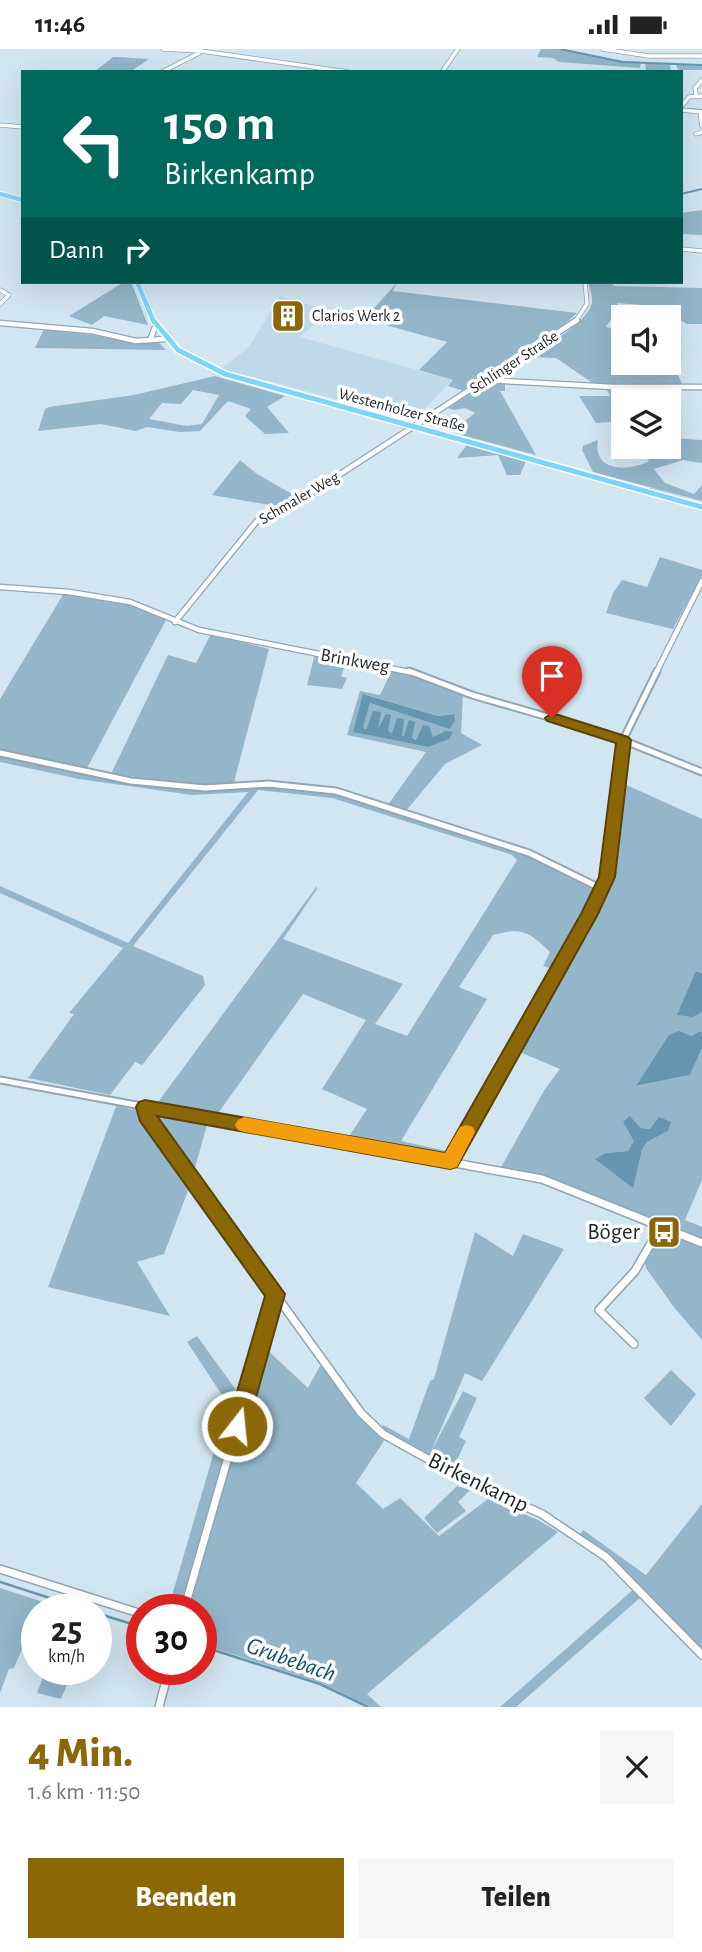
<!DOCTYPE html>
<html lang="de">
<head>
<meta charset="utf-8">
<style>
  body { margin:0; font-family:"Alegreya Sans",sans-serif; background:#f6f6f6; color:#222; height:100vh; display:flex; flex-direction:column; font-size:26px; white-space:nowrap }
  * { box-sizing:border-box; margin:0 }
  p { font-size:23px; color:#767676 }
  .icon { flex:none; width:38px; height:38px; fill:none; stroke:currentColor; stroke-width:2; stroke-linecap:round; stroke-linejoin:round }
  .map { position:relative; height:1658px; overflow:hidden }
  .panel { display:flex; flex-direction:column; background:#fff; flex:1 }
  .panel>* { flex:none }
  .top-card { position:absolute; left:21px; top:21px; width:662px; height:214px; border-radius:0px; box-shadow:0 7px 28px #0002; background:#00695c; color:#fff; overflow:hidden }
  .controls { position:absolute; left:611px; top:256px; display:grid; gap:14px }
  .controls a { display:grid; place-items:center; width:70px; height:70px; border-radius:0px; background:#fff; box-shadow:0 7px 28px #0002; font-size:35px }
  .speed { position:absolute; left:21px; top:1545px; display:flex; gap:14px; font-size:35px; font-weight:700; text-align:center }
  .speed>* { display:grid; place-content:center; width:91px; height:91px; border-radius:50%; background:#fff; box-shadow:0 7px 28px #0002; line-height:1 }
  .speed small { font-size:18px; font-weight:400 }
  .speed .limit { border:10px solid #d22; background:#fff; color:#111 }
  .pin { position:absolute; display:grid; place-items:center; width:60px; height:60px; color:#fff; margin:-72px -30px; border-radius:50% 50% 50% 0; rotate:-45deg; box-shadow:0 0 7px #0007 }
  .pin .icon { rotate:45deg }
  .me { position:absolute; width:77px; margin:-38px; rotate:16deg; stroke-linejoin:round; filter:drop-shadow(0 0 5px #0008) }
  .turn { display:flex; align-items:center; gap:24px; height:147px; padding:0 28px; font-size:32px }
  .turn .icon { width:91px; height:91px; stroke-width:2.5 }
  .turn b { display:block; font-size:49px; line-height:60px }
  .then { display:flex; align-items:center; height:66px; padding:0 28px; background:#0003; gap:14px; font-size:26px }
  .round { display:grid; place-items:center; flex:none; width:74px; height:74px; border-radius:0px; background:#f6f6f6 }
  .headline { display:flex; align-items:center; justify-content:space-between; height:119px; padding:0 28px }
  h1 { font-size:42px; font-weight:800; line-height:52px; color:#8b6707 }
  .button { display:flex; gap:14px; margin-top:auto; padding:14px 28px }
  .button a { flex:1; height:80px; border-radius:0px; background:#8b6707; color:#fff; font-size:28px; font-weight:800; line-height:80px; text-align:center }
  .button a+a { background:#f6f6f6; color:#222 }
  .status { display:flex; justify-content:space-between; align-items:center; height:49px; padding:0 35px; background:#fff; direction:ltr }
  .status svg { height:19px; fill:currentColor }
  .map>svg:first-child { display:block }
</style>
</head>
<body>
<div class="status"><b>11:46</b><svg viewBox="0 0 49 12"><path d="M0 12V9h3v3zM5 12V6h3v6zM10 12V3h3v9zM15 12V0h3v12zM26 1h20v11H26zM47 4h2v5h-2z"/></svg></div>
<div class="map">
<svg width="702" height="1658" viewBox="0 0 702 1658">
  <rect width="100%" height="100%" fill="#d2e6f1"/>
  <path fill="#bed9e8" d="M280 247 330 262 300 288 452 331 415 370 221 320 249 298Z"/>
  <path fill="#93b6ca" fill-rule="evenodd" d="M541 0H562L623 12 702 16V21H678L676 16H670L671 22 646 21 645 14H641L640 19 559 13 553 9 537 8Z
    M113 8H117L149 10 130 23H94Z
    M702 161V186L681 185V164Z
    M124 233H131L148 276 104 267 92 276 69 267Z
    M588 233H609L615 237 702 239V275H687L655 257 617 254 618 260 606 278 623 281V313H668L669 304 682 335 686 337 594 335 556 309 530 308C545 297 588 273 592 254 593 247 590 240 588 233Z
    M396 235 393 242 577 264 558 281 464 342 448 337 453 331 419 321 447 293 364 270Z
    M44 280 159 294 166 301 35 299Z
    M215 327 285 347 267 358 289 384 265 385 245 367 251 360 228 352 200 382 180 383 147 378 136 382 101 375 38 382 45 360 49 358 134 346ZM193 341 219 346 202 375 187 377 149 370 162 354 181 355Z
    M488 333 505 334V342H500L536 406 451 383 475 364 465 359 454 361 448 359Z
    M606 339 615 340 623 352V372L596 374 579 347H610Z
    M669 389 702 391V414L683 411 654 420 665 434 694 445 702 436V452L593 423 582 401 583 397 598 391C592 423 629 423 649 412L641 397H668Z
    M473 395 702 460V462L526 412 520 426H507L498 406 457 409 467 396Z
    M240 411 257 425 299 449 281 458 212 446Z
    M660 508 702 521V526L673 580 606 564 613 544 622 531 647 538Z
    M64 544 129 555 166 571 86 721 0 702V650Z
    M211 585 269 600 233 737 214 738 111 725 168 606 196 614Z
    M315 605 347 611 341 627 347 629 342 640 307 636Z
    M393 619 463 645 461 684 482 696 445 715 405 763 387 757 426 703 347 686 360 642 380 646ZM364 645 438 667 454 665 449 680 370 654 362 679 367 682 374 662 378 680 417 691 423 676 433 688 445 682 428 698 354 683Z
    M0 705 131 733 215 741 268 736 335 743 526 804 599 840 596 849 553 920 543 917 550 903C529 883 522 878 493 886L459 938 487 950 401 1092 451 1103 447 1111 346 1092 367 1060 322 1040 366 971 303 945 219 1063 156 1056 317 837V840L283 890 403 935 375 975 407 987 517 811 512 806 332 749 258 741 133 897 203 927 205 936 142 1016 135 1013 110 1046 28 1029 74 965 69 964 123 899 0 844V837L128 894 248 743 192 746 79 730 0 713Z
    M622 734 702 770V924L697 922 693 968 702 963V984L700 982 691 987 637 1037 690 1026 702 999V1131L685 1171 702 1178V1191L547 1129 500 1120 545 1040 560 1020 515 1001 525 989 523 987 604 845 610 831 613 833ZM631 1068 641 1079 668 1082 647 1093 642 1101 633 1138 606 1104 628 1102 634 1093Z
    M117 1055 132 1061 134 1059 142 1064 192 1137 189 1139 164 1205 137 1213 170 1267 48 1238Z
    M155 1065 207 1076 194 1122 213 1148 209 1150 152 1071Z
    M663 1181 702 1197V1291L673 1257 646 1219 644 1211Z
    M475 1183 513 1207 523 1185 564 1200 482 1332 465 1324 431 1403 463 1342 477 1349 459 1388 466 1392 454 1417 430 1406 429 1409 381 1382 383 1376 409 1390 430 1332 434 1330Z
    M197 1287 241 1348 182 1558 171 1550 228 1355 187 1293Z
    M264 1298 308 1339 321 1315 359 1368 384 1392 356 1434 383 1460 400 1449 439 1487 488 1450 538 1471 558 1483 367 1645 381 1658H371L322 1634 201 1595V1561H188L223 1432H226Z
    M671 1321 696 1345 671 1377 644 1349Z
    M457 1437 470 1441 458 1453 466 1462 437 1484 424 1469Z
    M702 1455V1603L618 1515 578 1488 583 1481 646 1526Z
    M0 1539 68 1561H37V1596L25 1593 14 1619 9 1620 0 1644Z
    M635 1539 642 1547 516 1658H500Z
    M46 1621H73L61 1650 37 1644Z"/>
  <path fill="#6696b1" d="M363 645 438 667 454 665 455 672 449 680 370 654 363 678 366 681 373 662 381 663 378 680 386 665 391 666 388 682 392 684 397 669 404 670 402 687H404L409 671 415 673 412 689 416 691 423 676 429 677 433 688 445 682 453 683 449 690 428 698 353 683Z
    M696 922 702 924V963L693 968 677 966Z
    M679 982 691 987 700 982 702 984V999L690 1026 636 1037 669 986Z
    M630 1067 641 1079 650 1080 659 1068 671 1073 668 1082 647 1093 642 1101 633 1139 595 1110 606 1104 628 1102 634 1092 623 1073Z"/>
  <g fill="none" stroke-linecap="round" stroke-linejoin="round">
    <path stroke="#6696b1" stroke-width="2" d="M560 0 622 13 702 16
      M684 60 702 61
      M681 145 702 140
      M650 440 702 455"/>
    <path stroke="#6696b1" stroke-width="2.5" d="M0 1533 87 1561
      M96 1564 142 1578
      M201 1597 320 1635 368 1658"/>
    <defs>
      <path id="minor-far3" d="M163 0 201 2 348 23
        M602 0 649 7H702
        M162 23 199 4
        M442 23 458 0
        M696 46 695 39 702 31
        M681 58 689 48 702 47
        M681 61 702 63
        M700 63 702 77
        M0 76 23 78
        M696 85 702 83
        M681 200 702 202
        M0 241 9 246 0 255
        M575 273 587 255 585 233"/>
      <path id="minor-far2" d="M0 274 92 282 136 292 164 290
        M150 291 155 278
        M487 331 613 338H702
        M0 538 69 543 130 553 199 581 414 624
        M175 573 257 472 302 450 577 271
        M656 624 702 532"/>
      <path id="minor-far1" d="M409 622 472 646 610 686 702 723
        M0 704 131 732 205 739 268 735 336 742 529 804 602 840
        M0 1031 245 1076
        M145 1058 146 1067 152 1076
        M471 1076 607 828 623 691 657 622"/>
      <path id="minor" d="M151 1074 275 1245 184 1561
        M236 1074 542 1130 702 1194
        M450 1113 472 1074
        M275 1245 361 1364 383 1385 460 1428 542 1465 606 1508 702 1606
        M634 1295 599 1261 635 1222 661 1177
        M0 1520 142 1565
        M159 1658 169 1620"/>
      <path id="major-far1" d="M0 145 23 151
        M137 233 154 273"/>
      <path id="major" d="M153 271 178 301 225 325 702 458"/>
    </defs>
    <use href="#minor-far3" stroke="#93a6b0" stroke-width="5"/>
    <use href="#minor-far2" stroke="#93a6b0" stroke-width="7"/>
    <use href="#minor-far1" stroke="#93a6b0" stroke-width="9"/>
    <use href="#minor" stroke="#93a6b0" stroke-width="10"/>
    <use href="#major-far1" stroke="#fff" stroke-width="6"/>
    <use href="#major" stroke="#fff" stroke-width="8"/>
    <use href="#minor-far3" stroke="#fff" stroke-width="3.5"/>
    <use href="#minor-far2" stroke="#fff" stroke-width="4.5"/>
    <use href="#minor-far1" stroke="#fff" stroke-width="5"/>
    <use href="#minor" stroke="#fff" stroke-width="7"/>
    <use href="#major-far1" stroke="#7fd4fa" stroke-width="4.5"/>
    <use href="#major" stroke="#7fd4fa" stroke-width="5"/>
  </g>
  <path fill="#8b6707" stroke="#5a4305" stroke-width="2" d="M552 664 628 688 631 691 615 828 598 865 457 1118 450 1120 157 1067 285 1245 248 1377 245 1384 237 1386 230 1384 227 1377 265 1247 140 1072 136 1058 139 1053 145 1051 445 1104 581 865 599 828 616 694 547 672 545 669Z"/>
  <path fill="#f59e0b" d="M244 1068 445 1104 460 1078 466 1076 473 1078 475 1083 457 1118 450 1120 244 1083 238 1081 235 1076 238 1071Z"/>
  <defs>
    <symbol id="building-square" viewBox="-11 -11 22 22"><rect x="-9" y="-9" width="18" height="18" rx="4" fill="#8b6707" stroke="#fff"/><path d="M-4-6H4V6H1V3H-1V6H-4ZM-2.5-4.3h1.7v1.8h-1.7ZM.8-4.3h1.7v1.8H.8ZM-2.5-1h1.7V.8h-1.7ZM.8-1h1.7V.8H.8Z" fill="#fff"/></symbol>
    <symbol id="bus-square" viewBox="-11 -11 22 22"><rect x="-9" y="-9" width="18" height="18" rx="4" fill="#8b6707" stroke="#fff"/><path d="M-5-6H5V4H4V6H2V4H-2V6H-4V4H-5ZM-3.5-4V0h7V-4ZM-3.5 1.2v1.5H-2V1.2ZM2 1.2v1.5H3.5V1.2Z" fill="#fff"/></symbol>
  </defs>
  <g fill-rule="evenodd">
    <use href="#building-square" x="269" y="248" width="38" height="38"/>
    <use href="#bus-square" x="645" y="1164" width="38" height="38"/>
  </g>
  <g text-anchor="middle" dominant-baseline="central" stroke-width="7" stroke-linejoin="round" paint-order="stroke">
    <g font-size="16" fill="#1e262a" stroke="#fff" text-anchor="start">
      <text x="312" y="267">Clarios Werk 2</text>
    </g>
    <g font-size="16" fill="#1e262a" stroke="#fff">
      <text transform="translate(514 313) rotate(-33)">Schlinger Straße</text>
      <text transform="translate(402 361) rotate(15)">Westenholzer Straße</text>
      <text transform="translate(299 449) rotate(-30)">Schmaler Weg</text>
    </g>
    <g font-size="19" fill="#1e262a" stroke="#fff">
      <text transform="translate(355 612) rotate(10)">Brinkweg</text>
    </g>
    <g font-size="23" fill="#1e262a" stroke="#fff" text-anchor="end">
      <text x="640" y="1183">Böger</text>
    </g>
    <g font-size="23" fill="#1e262a" stroke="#fff">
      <text transform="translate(478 1434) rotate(26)">Birkenkamp</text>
    </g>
    <g font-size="24" font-style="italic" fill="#0f4f6b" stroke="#fff">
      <text transform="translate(291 1611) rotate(19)">Grubebach</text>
    </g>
  </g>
</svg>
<div class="controls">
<a><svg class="icon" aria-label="sound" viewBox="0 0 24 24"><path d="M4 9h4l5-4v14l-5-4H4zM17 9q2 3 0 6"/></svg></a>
<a><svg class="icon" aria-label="layers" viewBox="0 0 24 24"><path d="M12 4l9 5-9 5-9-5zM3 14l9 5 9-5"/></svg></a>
</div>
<div class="speed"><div>25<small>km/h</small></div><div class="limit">30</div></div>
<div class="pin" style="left:552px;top:669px;background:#d93025"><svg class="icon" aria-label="arrive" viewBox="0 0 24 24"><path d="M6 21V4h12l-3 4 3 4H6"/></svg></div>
<svg class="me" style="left:237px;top:1377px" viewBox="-20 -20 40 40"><circle r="17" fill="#8b6707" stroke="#fff" stroke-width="3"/><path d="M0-11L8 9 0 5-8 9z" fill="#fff"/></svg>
<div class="top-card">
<div class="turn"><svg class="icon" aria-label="left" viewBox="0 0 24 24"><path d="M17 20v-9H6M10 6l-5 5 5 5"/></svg><div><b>150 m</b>Birkenkamp</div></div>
<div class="then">Dann<svg class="icon" aria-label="right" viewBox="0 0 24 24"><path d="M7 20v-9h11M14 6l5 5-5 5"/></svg></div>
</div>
</div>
<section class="panel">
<div class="headline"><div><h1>4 Min.</h1><p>1.6 km · 11:50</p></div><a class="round"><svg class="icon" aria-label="close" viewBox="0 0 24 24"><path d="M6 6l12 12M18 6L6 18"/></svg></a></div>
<div class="button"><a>Beenden</a><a>Teilen</a></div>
</section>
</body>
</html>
